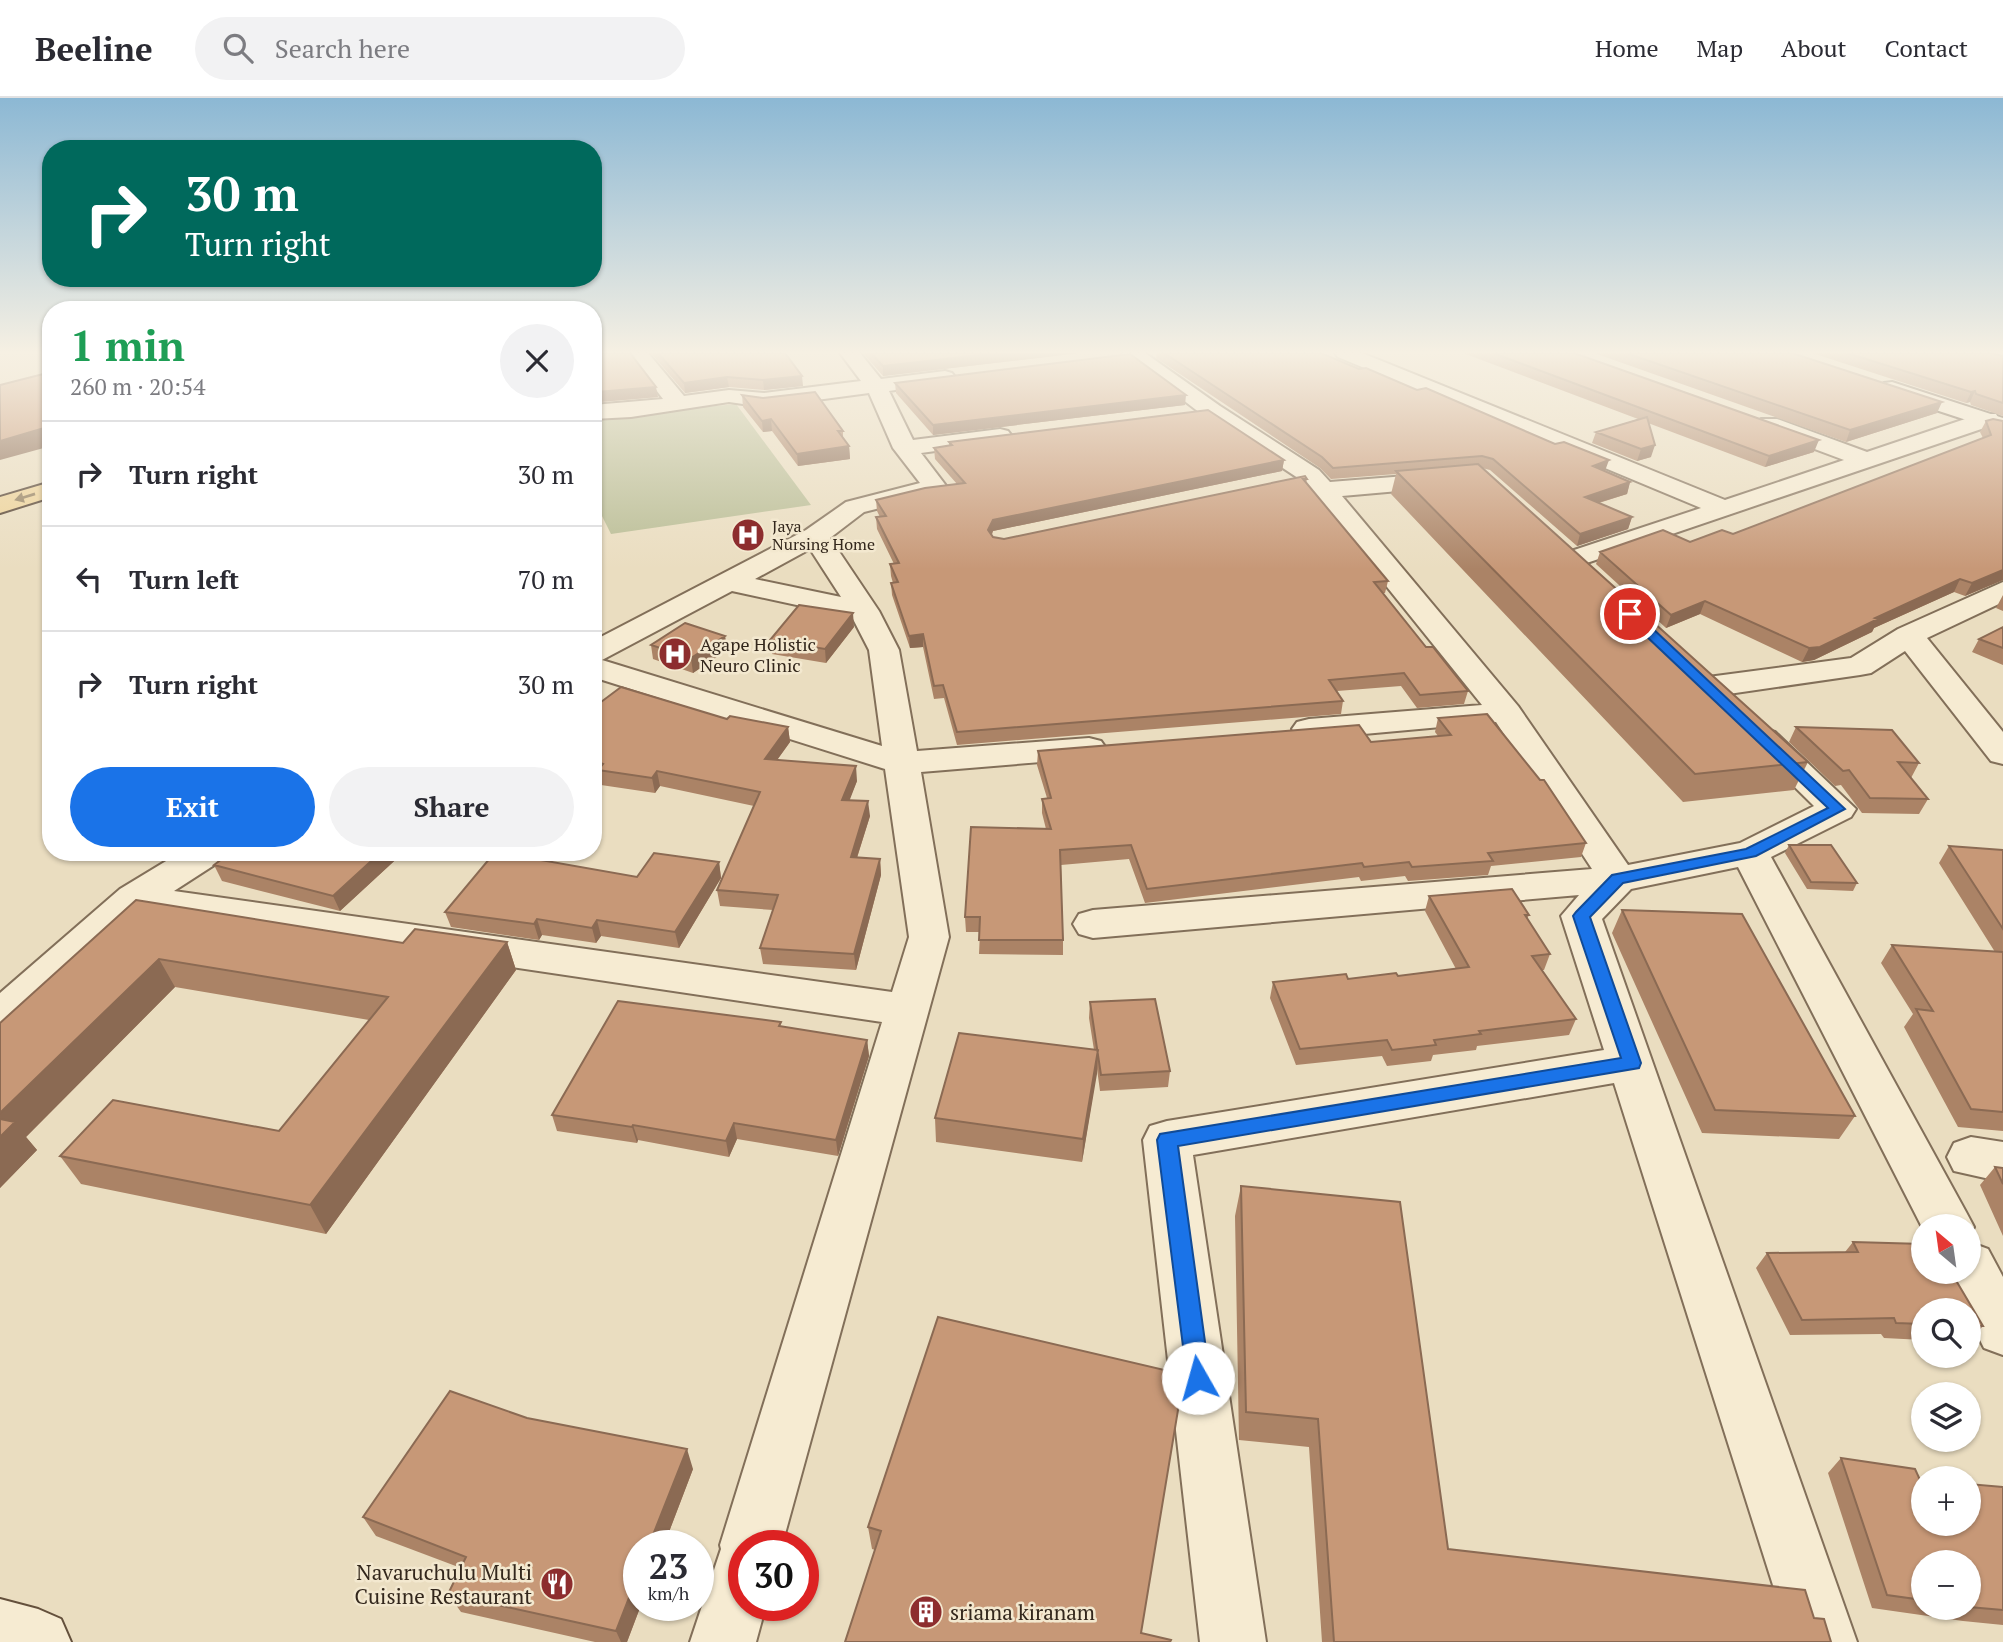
<!DOCTYPE html>
<html lang="en">
<head>
<meta charset="utf-8">
<style>
  body { margin:0; font-family:"PT Serif",serif; background:#f2f2f3; color:#2b2b33; height:100vh; display:flex; flex-direction:column; font-size:26px; white-space:nowrap }
  * { box-sizing:border-box; margin:0 }
  p { font-size:23px; color:#7c7c81 }
  .icon { flex:none; width:38px; height:38px; fill:none; stroke:currentColor; stroke-width:2; stroke-linecap:round; stroke-linejoin:round }
  .map { position:relative; flex:1; overflow:hidden }
  .drawer { position:absolute; left:42px; top:203px; width:560px; height:560px; display:flex; flex-direction:column; background:#fff; border-radius:28px; box-shadow:0 2px 5px #0004 }
  .drawer>* { flex:none }
  .hud { position:absolute; left:42px; top:42px; width:560px; height:147px; border-radius:28px; box-shadow:0 2px 5px #0004; background:#00695c; color:#fff; overflow:hidden }
  .needle { width:46px; rotate:331deg }
  .buttons { position:absolute; left:1911px; top:1116px; display:grid; gap:14px }
  .buttons a { display:grid; place-items:center; width:70px; height:70px; border-radius:50%; background:#fff; box-shadow:0 2px 5px #0004; font-size:35px }
  .speed { position:absolute; left:623px; top:1432px; display:flex; gap:14px; font-size:35px; font-weight:700; text-align:center }
  .speed>* { display:grid; place-content:center; width:91px; height:91px; border-radius:50%; background:#fff; box-shadow:0 2px 5px #0004; line-height:1 }
  .speed small { font-size:18px; font-weight:400 }
  .speed .limit { border:10px solid #d22; background:#fff; color:#111 }
  .pin { position:absolute; display:grid; place-items:center; width:60px; height:60px; color:#fff; margin:-30px; border:4px solid #fff; border-radius:50%; box-shadow:0 2px 7px #0007 }
  .me { position:absolute; width:77px; margin:-38px; rotate:353deg; stroke-linejoin:round; filter:drop-shadow(0 0 5px #0008) }
  .turn { display:flex; align-items:center; gap:24px; height:147px; padding:0 28px; font-size:32px }
  .turn .icon { width:91px; height:91px; stroke-width:2.5 }
  .turn b { display:block; font-size:49px; line-height:60px }
  .round { display:grid; place-items:center; flex:none; width:74px; height:74px; border-radius:37px; background:#f2f2f3 }
  .headline { display:flex; align-items:center; justify-content:space-between; height:119px; padding:0 28px }
  h1 { font-size:42px; font-weight:700; line-height:52px; color:#1e9e55 }
  .primary-button { display:flex; gap:14px; margin-top:auto; padding:14px 28px }
  .primary-button a { flex:1; height:80px; border-radius:42px; background:#1a73e8; color:#fff; font-size:28px; font-weight:700; line-height:80px; text-align:center }
  .primary-button a+a { background:#f2f2f3; color:#2b2b33 }
  ul { padding:0; list-style:none }
  li { display:flex; align-items:center; gap:21px; height:105px; padding:0 28px; border-top:2px solid #e1e1e2 }
  li div { flex:1 }
  li b { display:block; font-size:26px }
  li em { font-style:normal }
  header { display:flex; align-items:center; gap:42px; box-sizing:border-box; height:98px; padding:0 35px; background:#fff; border-bottom:2px solid #e1e1e2 }
  header strong { font-size:33px }
  nav { display:flex; gap:38px; margin-inline-start:auto; font-size:24px }
  .search { width:490px; height:63px; background:#f2f2f3; display:flex; align-items:center; gap:18px; box-sizing:border-box; padding:0 24px; border-radius:38px; color:#7c7c81; font-size:26px }
  .map>svg:first-child { display:block }
</style>
</head>
<body>
<header>
<strong>Beeline</strong>
<div class="search"><svg class="icon" aria-label="search" viewBox="0 0 24 24"><circle cx="10" cy="10" r="6"/><path d="M15 15l6 6"/></svg>Search here</div>
<nav><a>Home</a><a>Map</a><a>About</a><a>Contact</a></nav>
</header>
<div class="map">
<svg width="2003" height="1544" viewBox="0 0 2003 1544">
  <rect width="100%" height="100%" fill="#eaddc0"/>
  <path fill="#b8bc94" d="M736 306 811 407 611 436 593 400V320Z"/>
  <g fill="none" stroke-linecap="round" stroke-linejoin="round">
    <defs>
      <path id="street" d="M628 255H648L684 298 729 292 764 295 861 283 840 255H860L881 281 945 273 952 275 955 279 952 283 889 293 913 342 1000 331 1008 333 1012 338 1008 343 921 355 947 389 944 394 864 414 830 440 879 513 899 552 917 653 1089 640 1101 643 1106 650 1101 657 1089 660 921 674 949 839 782 1447H744V1507H766L756 1544H690L721 1451 720 1447 882 924 142 814 15 931 0 936V895L120 791 181 754H228L222 762 174 793 892 894 909 839 885 671 593 579V543L806 432 846 404 920 385 893 350 869 295 764 309 729 304 631 319 593 321V307L663 301ZM810 451 841 499 755 481ZM732 493 852 519 869 552 882 648 602 562Z
        M1122 255H1145L1220 308 1319 372 1330 384 1444 375 1453 377 1456 382 1453 387 1444 389 1342 398 1518 608 1628 767 1740 745 1814 708 1746 641 1751 634 1763 631 1775 634 1856 711 1851 719 1771 759 1966 1114 1974 1129 1969 1139V1129H1923V1131L1738 769 1631 791 1602 821 1857 1544H1791L1614 985 1193 1057 1266 1544H1200L1143 1042 1150 1028 1167 1023 1604 952 1561 818 1579 797 1093 840 1079 836 1073 826 1079 816 1093 812 1592 771 1496 624 1309 641 1297 638 1292 631 1297 624 1309 621 1482 607 1301 382 1204 318Z
        M1335 255H1362L1725 402 1844 362 1761 331 1758 326 1761 321H1777L1867 354 1980 316H1996L1999 321 1996 326 1572 470 1562 468 1558 462 1562 456 1701 410 1338 259Z
        M2003 484V504L1927 540 2003 634V666L1991 663 1905 553 1871 575 1860 577 1708 599 1697 596 1692 589 1697 582 1708 579 1851 560 1898 531Z
        M1971 1039 2003 1044V1084L1954 1073 1947 1059 1954 1045Z
        M1969 1144 1988 1151 2003 1179V1257L1984 1250 1969 1220V1213H1965L1946 1174H1969Z"/>
      <path id="secondary" d="M1892 284 2003 320V334L1884 295 1881 290 1884 285Z
        M0 1501 38 1511 61 1521 71 1544H0Z"/>
      <path id="primary" d="M51 384V399L0 415V399Z"/>
    </defs>
    <use href="#street" stroke="#826f59" stroke-width="4"/>
    <use href="#secondary" stroke="#64503c" stroke-width="4"/>
    <use href="#primary" stroke="#503d2d" stroke-width="4"/>
    <use href="#street" fill="#f6ebd2" fill-rule="evenodd"/>
    <use href="#secondary" fill="#f6ebd2" fill-rule="evenodd"/>
    <use href="#primary" fill="#edd298" fill-rule="evenodd"/>
  </g>
  <path fill="#ab8366" fill-rule="evenodd" d="M593 255 658 299 599 304 593 294Z
    M651 255H785L803 288 764 292 729 289 685 295Z
    M863 255H1080L883 278Z
    M1157 255H1321L1630 384 1627 396 1599 405 1632 419 1628 431 1577 448 1490 372 1482 370 1808 664 1794 692 1683 704 1391 396 1396 376 1331 381 1320 370 1156 260Z
    M1463 255H1574L1814 354 1765 369 1648 325 1651 359 1637 363 1592 345 1596 334 1638 321Z
    M1594 255H1792L1937 315 1846 344Z
    M1812 255H1991L2003 258V318L1971 307 1970 304 1966 305Z
    M895 285 1185 307 933 337 896 295Z
    M742 297 843 333V341L849 348 850 361 798 368 772 333 763 334 743 309Z
    M1986 323H2003V482L1965 498 1954 494 1874 530 1872 534 1814 562 1802 564 1700 516 1666 530 1596 466 1600 454 1690 444 1733 436 1983 340 1980 334Z
    M949 344 1284 362 1282 373 993 433 992 437 993 439 1004 441 1307 381 1306 386 1388 483 1385 495H1383L1426 549 1468 593 1464 606 1417 610 1401 588 1337 593 1343 603 1341 616 957 647 944 600 934 601 923 549 910 550 892 497 891 485H893L891 478 890 466H894L877 431 876 419H880L877 413 876 402 957 386 935 361 934 350 949 348Z
    M2003 497V513L1996 510Z
    M854 529 826 565 772 556 770 542Z
    M2003 529V567L1972 554 1979 541Z
    M725 538 727 552 693 575 653 561 651 547Z
    M593 610 727 621 788 629 790 644 777 662 857 683 849 702 870 718 857 760 880 761 881 777 856 872 763 866 760 850 773 812 720 808 717 792 754 708 660 688 655 695 601 687 599 678 593 676Z
    M1438 620 1586 745 1581 759 1491 768 1488 777 1408 783 1405 778 1361 783 1359 779 1145 805 1129 761 1061 767 1063 842V857L979 856 980 834H966L965 819 1046 731 1042 715V701L1047 700 1037 667 1038 653 1371 644 1438 638 1435 634Z
    M1796 629 1919 665 1911 680 1928 701 1919 716 1862 715 1841 687 1835 688 1789 644Z
    M1789 747 1857 785 1853 793 1807 791 1785 755Z
    M1949 748 2003 752V1033L1958 1029 1904 929 1913 916 1881 865 1892 847 1995 854 1939 765Z
    M404 754 340 813 222 783 214 767Z
    M719 764 721 780 679 850 601 838 596 845 542 837 539 842 451 829 445 814Z
    M1429 798 1529 817 1527 821 1550 856 1544 872H1542L1576 921 1569 937 1477 948 1476 952 1433 957 1431 963 1387 968 1382 958 1296 967 1270 900 1273 884 1398 878 1456 871 1425 813Z
    M136 802 403 845 507 844 516 872 326 1136 81 1086 60 1058 279 1033 369 922 175 889 26 1039 37 1052 0 1090V925Z
    M1622 812 1855 1018 1839 1041 1702 1035 1612 835Z
    M1090 904 1170 973 1168 989 1100 993 1097 971 1082 1064 936 1044 935 1020 1094 952 1089 920Z
    M782 929 867 942 869 958 838 1058 737 1041 729 1059 638 1042 637 1045 557 1033 552 1017Z
    M1995 1069 2003 1070V1138L1980 1087Z
    M1241 1088 1448 1451 1814 1520 1831 1544H1322L1309 1349 1239 1342 1235 1118Z
    M1853 1144 1923 1146V1174H1951L1983 1228 1969 1243V1213H1923V1242L1884 1240 1881 1236 1790 1237 1756 1170 1767 1155 1845 1154Z
    M938 1219 1141 1535 1170 1544 872 1451 868 1429Z
    M527 1320 693 1371 664 1447H639L641 1507 627 1544H595L461 1514 448 1496 461 1470 376 1438 363 1419Z
    M1841 1360 1920 1382 2003 1389V1527L1963 1523 1872 1510 1828 1375ZM1923 1465H1969V1510H1923Z"/>
  <path fill="#8b6a53" d="M997 255H1080L883 278V268Z
    M802 278 803 288 764 292 763 282Z
    M727 279 729 289 685 295 684 285Z
    M656 289 658 299 599 304 597 294Z
    M1975 293 1970 304 1966 305 1971 294Z
    M1186 297 1185 307 933 337V327Z
    M1942 304 1937 315 1846 344 1850 332Z
    M771 321 772 333 763 334 762 323Z
    M51 328V348L0 362V343Z
    M1819 342 1814 354 1765 369 1769 358Z
    M1655 347 1651 359 1637 363 1641 351Z
    M849 348 850 361 798 368 797 356Z
    M1284 362 1282 373 993 433 988 443V432L993 422Z
    M1609 362 1605 373 1589 380 1593 368Z
    M1630 384 1627 396 1581 410 1585 399Z
    M1632 419 1628 431 1577 448 1580 436Z
    M2003 472V482L1965 498 1972 485Z
    M1960 481 1954 494 1874 530 1872 534 1814 562 1802 564 1809 550Z
    M1705 503 1700 516 1666 530 1671 517Z
    M853 515 854 529 826 565 825 551Z
    M923 536V549L910 550 909 538Z
    M725 538 727 552 693 575 691 560Z
    M788 629 790 644 767 676 765 661Z
    M856 668 857 683 844 717 842 702Z
    M657 673 660 688 655 695 652 680Z
    M868 703 870 718 852 775 851 759Z
    M381 754H404L340 813 333 798Z
    M880 761 881 777 856 872 854 856Z
    M719 764 721 780 679 850 675 834Z
    M537 821 542 837 539 842 534 826Z
    M597 822 601 838 596 845 592 830Z
    M507 844 516 872 326 1136 310 1107Z
    M159 861 175 889 26 1039 37 1052 0 1090V1015Z
    M867 942 869 958 838 1058 836 1042Z
    M1098 952 1097 976 1082 1064 1083 1041Z
    M734 1025 737 1041 729 1059 726 1043Z
    M633 1027 638 1042 637 1045 632 1029Z
    M687 1351 693 1371 664 1447H649Z
    M639 1474V1507H641L627 1544H621L616 1533Z"/>
  <path fill="#c79877" stroke="#8b6a53" stroke-width="2" d="M593 255H630L656 289 597 294 593 288Z
    M658 255H785L802 278 763 282 727 279 684 285Z
    M871 255H997L883 268Z
    M1164 255H1321L1359 271 1366 270 1417 292 1426 290 1555 346 1564 344 1609 362 1593 368 1630 384 1585 399 1632 419 1580 436 1493 361 1482 358 1333 370 1322 359Z
    M1493 255H1574L1819 342 1769 358Z
    M1626 255H1792L1942 304 1850 332Z
    M1847 255H1991L2003 258V305L1976 296 1975 293 1971 294Z
    M1130 256 1186 297 933 327 895 285Z
    M51 274V328L0 343V287Z
    M815 294 843 333H838L849 348 797 356 771 321 762 323 742 297 763 300Z
    M1208 312 1284 362 993 422 988 432 993 439 1004 441 1305 378 1307 381H1303L1388 483 1374 484 1426 549H1433L1468 593 1420 597 1404 575 1329 582 1343 603 957 634 943 587 934 588 923 536 909 538 891 485 898 484 890 466 899 465 876 419 886 418 876 402 925 390 965 385 934 350 952 347 949 344Z
    M1647 319 1655 347 1641 351 1596 334Z
    M1993 321 2003 323V472L1972 485 1960 481 1875 520 1878 521 1820 549 1809 550 1705 503 1671 517 1600 454 1663 432 1690 444 1722 432 1733 436 1991 337 1986 323Z
    M1478 366 1808 664 1695 676 1396 373Z
    M799 507 853 515 825 551 770 542Z
    M685 525 725 538 691 560 651 547Z
    M2003 529V550L1979 541Z
    M621 589 727 621 730 618 788 629 765 661 856 668 842 702 868 703 851 759 880 761 854 856 760 850 778 797 717 792 760 694 657 673 652 680 598 672 603 666 593 662V610Z
    M1487 616 1540 682H1544L1586 745 1488 755 1493 763 1412 769 1409 764 1364 769 1362 765 1147 791 1131 747 1060 752 1063 842H979L980 819H965L971 729 1051 731 1042 701 1051 700 1038 653 1359 627 1371 644 1451 637 1438 620Z
    M1796 629 1892 632 1919 665 1898 664 1928 701 1870 700 1849 672 1843 673Z
    M51 660V671L45 662Z
    M1789 747H1831L1857 785 1811 784Z
    M1949 748 2003 752V831Z
    M231 754H381L333 798 214 767Z
    M495 754 637 779 654 755 719 764 675 834 597 822 592 830 537 821 534 826 445 814Z
    M1512 791 1529 817H1525L1550 856 1532 858 1576 921 1479 933 1481 936 1434 942 1436 947 1392 952 1387 942 1300 951 1273 884 1346 876 1348 881 1396 875 1398 878 1469 869 1429 798Z
    M136 802 403 845 415 831 507 844 310 1107 60 1058 113 1002 279 1033 388 899 159 861 0 1015V925Z
    M1622 812 1742 816 1855 1018 1715 1012Z
    M1892 847 2003 854V1014L1971 1011 1916 911 1933 913Z
    M1155 901 1170 973 1101 977 1090 904Z
    M618 903 781 924 779 928 867 942 836 1042 734 1025 726 1043 633 1027 632 1029 552 1017Z
    M959 935 1098 952 1083 1041 935 1020Z
    M0 1021 15 1024 0 1039Z
    M1995 1069 2003 1070V1086Z
    M1241 1088 1400 1104 1448 1451 1805 1492 1814 1520 1824 1521 1831 1544H1334L1318 1321 1246 1314Z
    M1853 1144 1923 1146V1174H1951L1983 1228H1969V1213H1923V1226L1896 1225 1894 1220 1802 1222 1767 1155 1858 1154Z
    M938 1219 1173 1274 1178 1312 1141 1535 1171 1542 1170 1544H845L881 1433 868 1429Z
    M450 1293 527 1320 687 1351 649 1447H639V1474L616 1533 448 1496 466 1459 363 1419Z
    M1841 1360 1915 1371 1920 1382 1923 1383V1426H1969V1386L2003 1389V1512L1969 1509V1465H1923V1502L1887 1497Z"/>
  <defs><path id="oneway-solid" d="M-6-.8H1V-3.2L6.5 0L1 3.2V.8H-6Z" transform="scale(1.75)"/></defs>
  <use fill="#907c5a" href="#oneway-solid" transform="translate(25 399) rotate(163)"/>
  <linearGradient id="sky" x2="0" y2="1"><stop stop-color="#8cb8d4"/><stop offset="0.54" stop-color="#f6f0e3"/><stop offset="1" stop-color="#f6f0e3" stop-opacity="0"/></linearGradient>
  <rect width="2003" height="471" fill="url(#sky)"/>
  <path fill="#1a73e8" stroke="#114b97" stroke-width="2" d="M1630 513 1635 514 1845 711 1756 758 1623 785 1590 819 1641 965 1639 970 1178 1048 1210 1280 1206 1288 1198 1291 1190 1288 1187 1280 1157 1042 1160 1036 1621 960 1573 818 1576 814 1612 777 1746 751 1828 710 1626 519 1624 516Z"/>
  <defs>
    <symbol id="hospital-disc" viewBox="-11 -11 22 22"><circle r="9.5" fill="#8d2d2e" stroke="#f3e8cf"/><path d="M-5-5h3v3.5h4V-5h3V5h-3V1.5h-4V5h-3Z" fill="#fff"/></symbol>
    <symbol id="restaurant-disc" viewBox="-11 -11 22 22"><circle r="9.5" fill="#8d2d2e" stroke="#f3e8cf"/><path d="M-5-6h1v4h1v-4h1v4h1v-4h1v5L-1.5 .5V6h-2V.5L-5-1ZM5-6V6H3V1.5H1.5Q1.5-4 5-6Z" fill="#fff"/></symbol>
    <symbol id="building-disc" viewBox="-11 -11 22 22"><circle r="9.5" fill="#8d2d2e" stroke="#f3e8cf"/><path d="M-4-6H4V6H1V3H-1V6H-4ZM-2.5-4.3h1.7v1.8h-1.7ZM.8-4.3h1.7v1.8H.8ZM-2.5-1h1.7V.8h-1.7ZM.8-1h1.7V.8H.8Z" fill="#fff"/></symbol>
  </defs>
  <g fill-rule="evenodd">
    <use href="#hospital-disc" x="729" y="418" width="38" height="38"/>
    <use href="#hospital-disc" x="656" y="537" width="38" height="38"/>
    <use href="#restaurant-disc" x="538" y="1467" width="38" height="38"/>
    <use href="#building-disc" x="907" y="1495" width="38" height="38"/>
  </g>
  <g text-anchor="middle" dominant-baseline="central" stroke-width="5" stroke-linejoin="round" paint-order="stroke">
    <g font-size="16" fill="#33271c" stroke="#f3e8cf" text-anchor="start">
      <text x="772" y="428">Jaya<tspan x="772" dy="18">Nursing Home</tspan></text>
    </g>
    <g font-size="18" fill="#33271c" stroke="#f3e8cf" text-anchor="start">
      <text x="700" y="546">Agape Holistic<tspan x="700" dy="21">Neuro Clinic</tspan></text>
    </g>
    <g font-size="21" fill="#33271c" stroke="#f3e8cf" text-anchor="end">
      <text x="532" y="1474">Navaruchulu Multi<tspan x="532" dy="24">Cuisine Restaurant</tspan></text>
      <text x="950" y="1514" text-anchor="start">sriama kiranam</text>
    </g>
  </g>
</svg>
<div class="buttons">
<a><svg class="needle" viewBox="-14 -14 28 28"><path d="M0-13l5 13h-10z" fill="#e53935"/><path d="M0 13l5-13h-10z" fill="#7c7c81"/></svg></a>
<a><svg class="icon" aria-label="search" viewBox="0 0 24 24"><circle cx="10" cy="10" r="6"/><path d="M15 15l6 6"/></svg></a>
<a><svg class="icon" aria-label="layers" viewBox="0 0 24 24"><path d="M12 4l9 5-9 5-9-5zM3 14l9 5 9-5"/></svg></a>
<a>+</a>
<a>−</a>
</div>
<div class="speed"><div>23<small>km/h</small></div><div class="limit">30</div></div>
<div class="pin" style="left:1630px;top:516px;background:#d93025"><svg class="icon" aria-label="arrive" viewBox="0 0 24 24"><path d="M6 21V4h12l-3 4 3 4H6"/></svg></div>
<svg class="me" style="left:1198px;top:1280px" viewBox="-20 -20 40 40"><circle r="19" fill="#fff"/><path d="M0-13L10 11 0 6-10 11z" fill="#1a73e8"/></svg>
<div class="hud">
<div class="turn"><svg class="icon" aria-label="right" viewBox="0 0 24 24"><path d="M7 20v-9h11M14 6l5 5-5 5"/></svg><div><b>30 m</b>Turn right</div></div>
</div>
<section class="drawer">
<div class="headline"><div><h1>1 min</h1><p>260 m · 20:54</p></div><a class="round"><svg class="icon" aria-label="close" viewBox="0 0 24 24"><path d="M6 6l12 12M18 6L6 18"/></svg></a></div>
<ul>
<li><svg class="icon" aria-label="right" viewBox="0 0 24 24"><path d="M7 20v-9h11M14 6l5 5-5 5"/></svg><div><b>Turn right</b></div><em>30 m</em></li>
<li><svg class="icon" aria-label="left" viewBox="0 0 24 24"><path d="M17 20v-9H6M10 6l-5 5 5 5"/></svg><div><b>Turn left</b></div><em>70 m</em></li>
<li><svg class="icon" aria-label="right" viewBox="0 0 24 24"><path d="M7 20v-9h11M14 6l5 5-5 5"/></svg><div><b>Turn right</b></div><em>30 m</em></li>
</ul>
<div class="primary-button"><a>Exit</a><a>Share</a></div>
</section>
</div>
</body>
</html>
